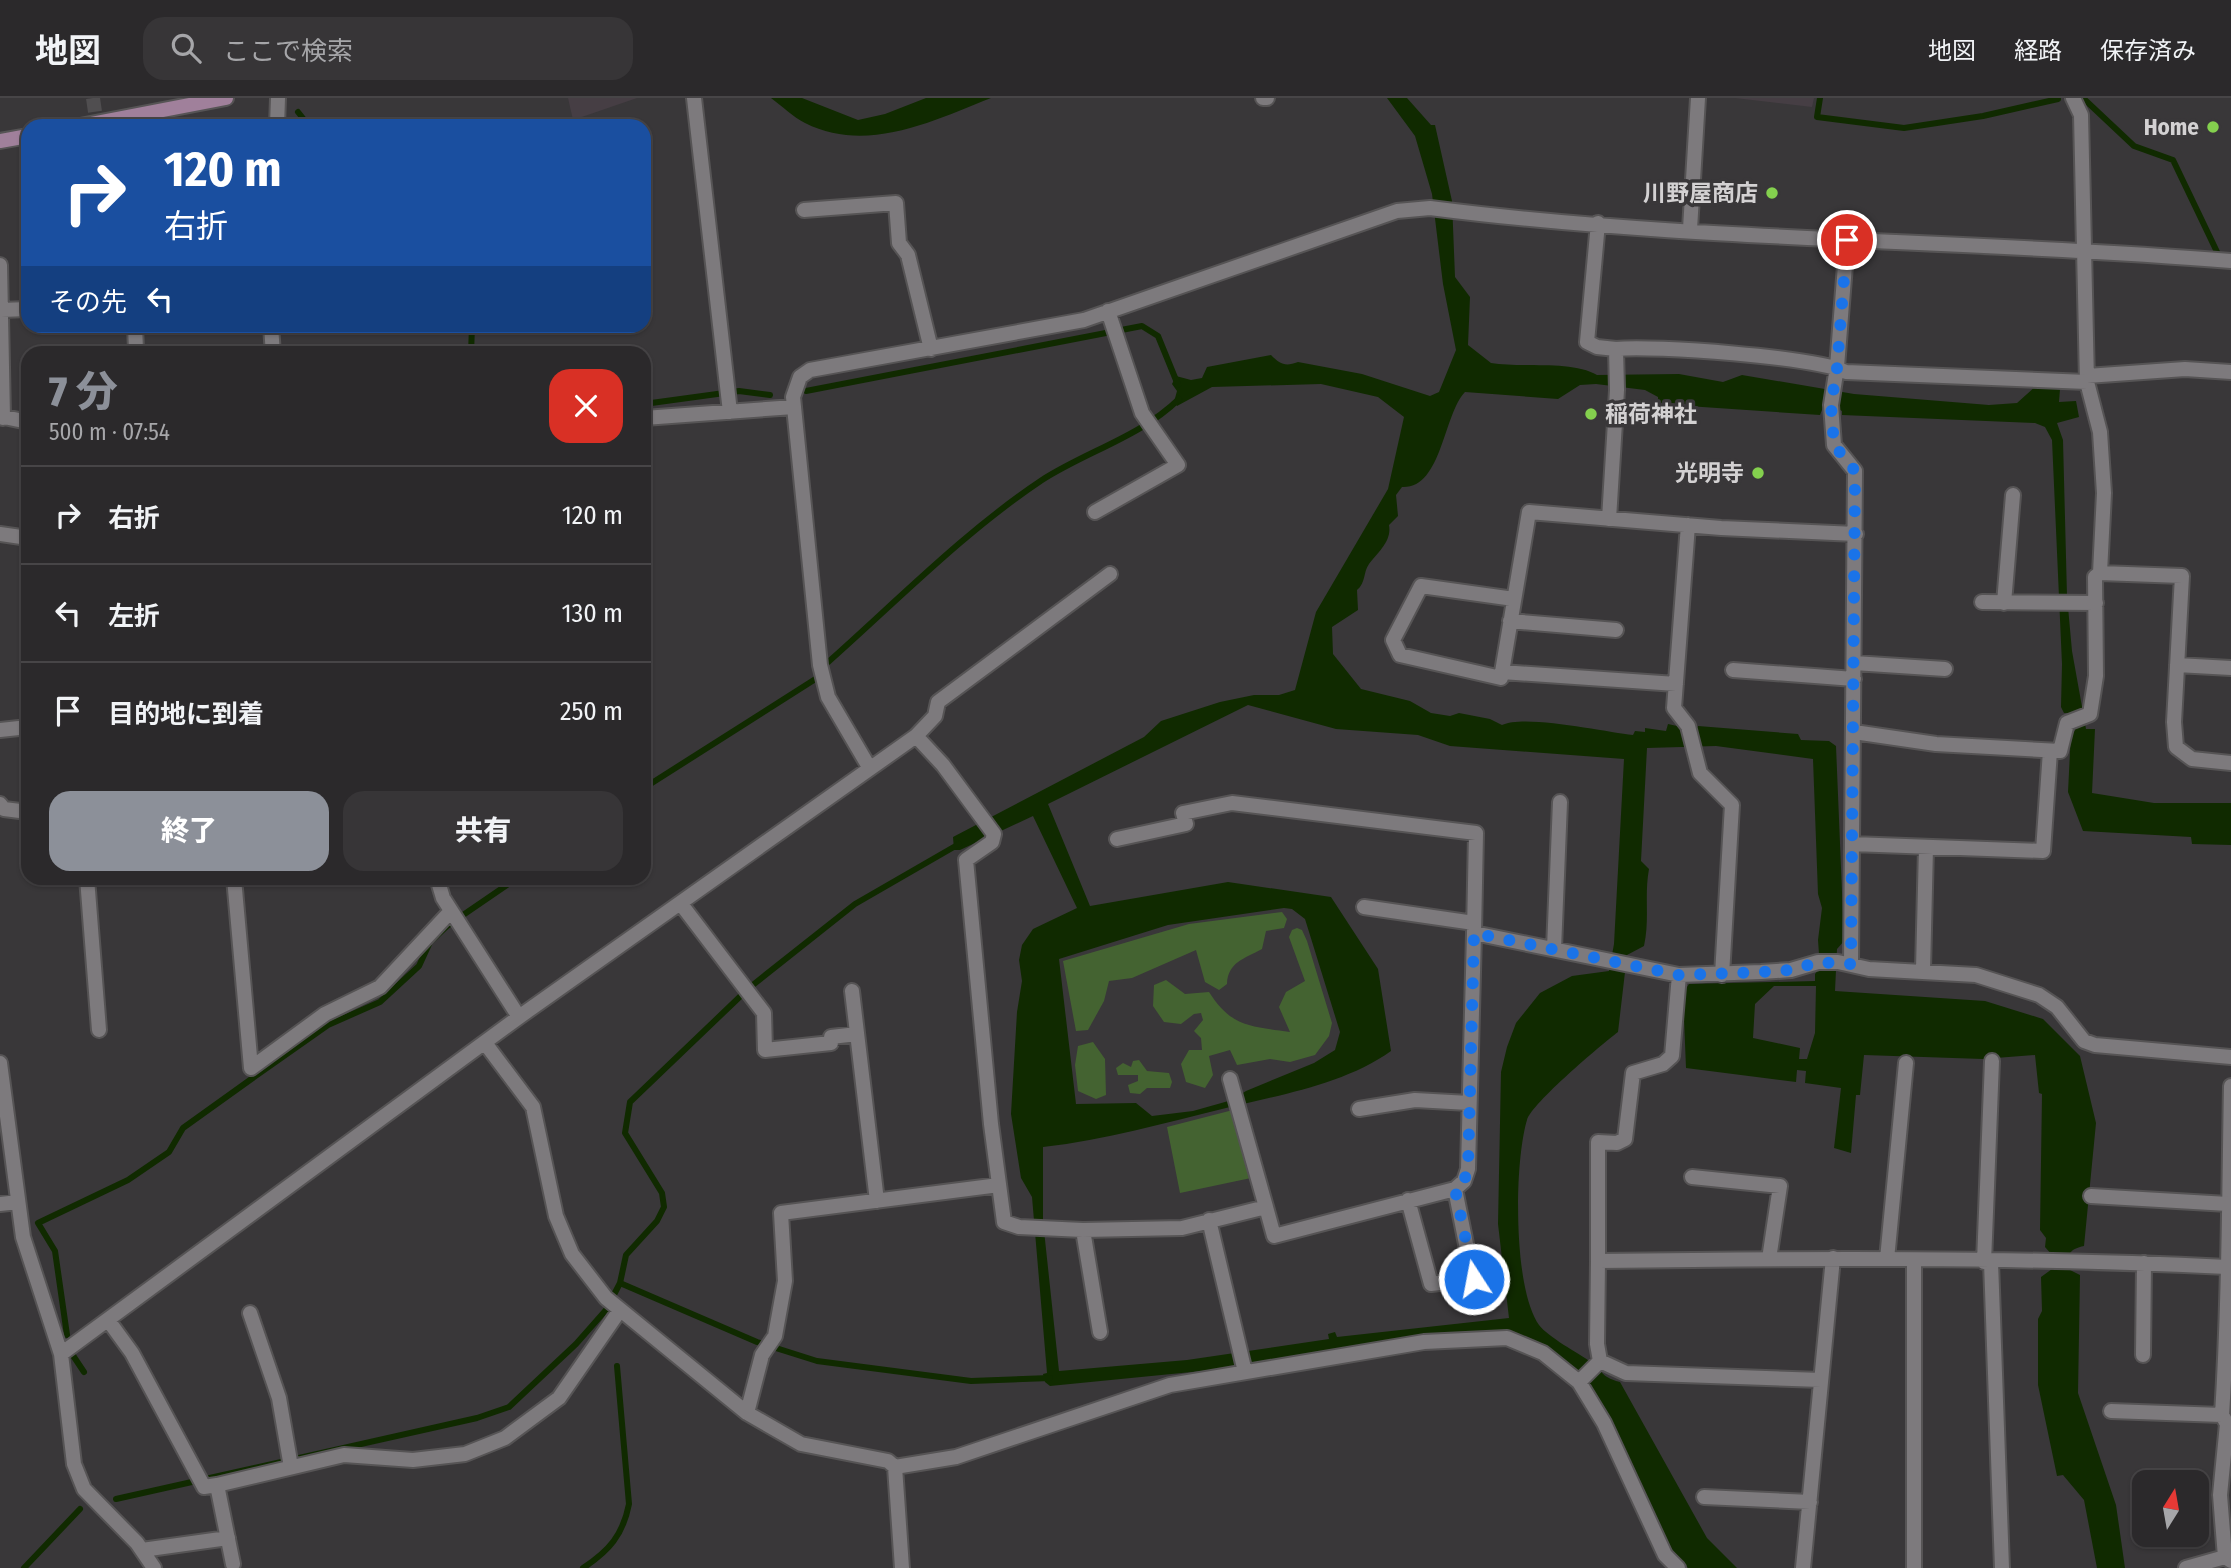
<!DOCTYPE html>
<html lang="ja">
<head>
<meta charset="utf-8">
<style>
  body { margin:0; font-family:"Fira Sans Condensed","Noto Sans JP",sans-serif; background:#373537; color:#f1f3f6; height:100vh; display:flex; flex-direction:column; font-size:26px; white-space:nowrap }
  * { box-sizing:border-box; margin:0 }
  p { font-size:23px; color:#a6a6a9 }
  .icon { flex:none; width:38px; height:38px; fill:none; stroke:currentColor; stroke-width:2; stroke-linecap:round; stroke-linejoin:round }
  .map { position:relative; flex:1; overflow:hidden }
  .side { position:absolute; left:21px; top:248px; width:630px; height:539px; display:flex; flex-direction:column; background:#2b292b; border-radius:21px; box-shadow:0 2px 5px #0004,0 0 0 2px #474547 }
  .side>* { flex:none }
  .guide { position:absolute; left:21px; top:21px; width:630px; height:214px; border-radius:21px; box-shadow:0 2px 5px #0004,0 0 0 2px #474547; background:#1a4fa0; color:#fff; overflow:hidden }
  .needle { width:46px; rotate:11deg }
  .controls { position:absolute; left:2132px; top:1372px; display:grid; gap:14px }
  .controls a { display:grid; place-items:center; width:77px; height:77px; border-radius:14px; background:#2b292b; box-shadow:0 2px 5px #0004,0 0 0 2px #474547; font-size:35px }
  .pin { position:absolute; display:grid; place-items:center; width:60px; height:60px; color:#fff; margin:-30px; border:4px solid #fff; border-radius:50%; box-shadow:0 2px 7px #0007 }
  .me { position:absolute; width:77px; margin:-38px; rotate:349deg; stroke-linejoin:round; filter:drop-shadow(0 0 5px #0008) }
  .turn { display:flex; align-items:center; gap:24px; height:147px; padding:0 28px; font-size:32px }
  .turn .icon { width:91px; height:91px; stroke-width:2.5 }
  .turn b { display:block; font-size:49px; line-height:60px }
  .then { display:flex; align-items:center; height:66px; padding:0 28px; background:#0003; gap:14px; font-size:26px }
  .round { display:grid; place-items:center; flex:none; width:74px; height:74px; border-radius:21px; background:#373537 }
  .overview { display:flex; align-items:center; justify-content:space-between; height:119px; padding:0 28px }
  h1 { font-size:42px; font-weight:800; line-height:52px; color:#8c9099 }
  .button { display:flex; gap:14px; margin-top:auto; padding:14px 28px }
  .button a { flex:1; height:80px; border-radius:21px; background:#8c9099; color:#fff; font-size:28px; font-weight:800; line-height:80px; text-align:center }
  .button a+a { background:#373537; color:#f1f3f6 }
  ul { padding:0; list-style:none }
  li { display:flex; align-items:center; gap:21px; height:98px; padding:0 28px; border-top:2px solid #474547 }
  li div { flex:1 }
  li b { display:block; font-size:26px }
  li em { font-style:normal }
  header { display:flex; align-items:center; gap:42px; box-sizing:border-box; height:98px; padding:0 35px; background:#2b292b; border-bottom:2px solid #474547 }
  header strong { font-size:33px }
  nav { display:flex; gap:38px; margin-inline-start:auto; font-size:24px }
  .search { width:490px; height:63px; background:#373537; display:flex; align-items:center; gap:18px; box-sizing:border-box; padding:0 24px; border-radius:21px; color:#a6a6a9; font-size:26px }
  .map>svg:first-child { display:block }
</style>
</head>
<body>
<header>
<strong>地図</strong>
<div class="search"><svg class="icon" aria-label="search" viewBox="0 0 24 24"><circle cx="10" cy="10" r="6"/><path d="M15 15l6 6"/></svg>ここで検索</div>
<nav><a>地図</a><a>経路</a><a>保存済み</a></nav>
</header>
<div class="map">
<svg width="2231" height="1470" viewBox="0 0 2231 1470">
  <rect width="100%" height="100%" fill="#393739"/>
  <path fill="#463e44" d="M568 0H637L573 22Z
    M1735 0H1814L1812 9Z"/>
  <path fill="#446331" d="M1282 814 1287 821 1284 830 1266 833 1262 851C1244 861 1228 864 1227 886L1219 892 1205 884 1196 852 1132 880 1109 883 1104 903 1088 932 1076 933 1063 863 1189 826Z
    M1297 830 1302 832 1307 843 1332 925 1329 938 1315 957 1290 964 1270 961 1237 967 1230 952 1209 958 1213 977 1205 990 1186 984 1181 966 1189 952H1202L1201 940 1194 933 1203 922 1201 915 1194 916 1181 926 1164 924 1153 908 1154 887 1166 882 1185 896 1209 894C1232 930 1251 928 1290 934L1279 909 1286 894 1305 883 1289 839 1292 832Z
    M1093 944 1105 961 1106 997 1096 1001 1078 993 1075 967 1078 948Z
    M1139 962 1147 973 1169 975 1172 984 1170 990H1147L1140 996 1130 995 1128 987 1138 983V977H1118L1116 970 1123 965 1131 969 1133 963Z
    M1233 1012 1251 1080 1180 1095 1167 1029Z"/>
  <path fill="#102a00" fill-rule="evenodd" d="M771 0H802L858 22 885 16 926 0H991C933 23 867 56 805 25 793 19 782 8 771 0Z
    M1387 0H1407L1431 27H1435L1452 103 1455 179 1470 199 1468 247 1491 265C1520 270 1572 262 1597 277L1679 276 1723 284 1742 277 1854 296 1989 307 2017 305 2036 288 2060 291 2059 304 2076 303 2079 319 2057 325 2063 342 2067 498 2072 553 2086 631H2095L2092 695 2154 705H2231V747L2192 746 2191 739 2083 733 2068 694 2071 634 2075 633 2071 615H2064L2061 609 2062 566 2052 342 2045 329 2035 325 1842 317V313L1825 304 1820 317 1658 306V299L1645 292 1596 286 1580 287 1558 301 1465 294C1443 317 1442 391 1402 389L1396 397 1398 418 1389 427C1392 443 1378 454 1369 466 1363 474 1366 485 1357 492L1358 512 1332 529 1333 556 1361 591 1410 603 1431 615 1450 618 1459 615 1490 621 1502 627C1525 616 1605 634 1633 637L1635 633 1645 634V630L1666 633 1668 626 1677 628 1686 635H1694L1698 628 1798 636 1801 642 1829 643 1836 648 1844 843 1837 851 1835 893 1985 903 2043 921 2080 958 2096 1025 2084 1148C2070 1151 2067 1156 2066 1170L2080 1177 2078 1295 2116 1407 2125 1470H2097L2084 1402 2063 1377 2057 1378 2038 1287V1221L2042 1213 2041 1179 2052 1171V1157L2045 1149 2046 1140 2040 1132 2042 996 2039 995 2035 957 1983 961 1864 957 1860 997H1856L1851 1055 1834 1050 1841 990 1805 985 1806 973 1797 972 1796 984 1686 970 1683 895 1689 886 1815 883V876L1820 870 1818 842 1822 810 1818 796 1813 661 1716 648 1647 650 1641 763 1649 771C1644 798 1650 821 1644 848L1627 857 1618 934C1601 947 1532 1005 1527 1022 1514 1065 1513 1191 1539 1227 1548 1239 1578 1255 1591 1264 1605 1273 1598 1278 1620 1284L1707 1440 1737 1470H1688C1647 1429 1617 1343 1591 1289L1577 1276 1514 1237 1415 1241 1222 1271 1050 1288 1045 1284 1043 1276 1047 1275 1032 1099 1021 1080 1011 1016 1017 914 1022 883 1019 862 1022 847 1033 831 1077 810 1033 718 960 752H954L953 739 1144 639 1161 623 1220 604 1254 597H1279L1295 592 1316 514 1388 391 1404 319 1378 299 1321 286 1212 289 1177 308 1174 304 1177 293 1172 286 1176 278 1191 282 1202 280 1207 269 1271 257C1280 266 1285 269 1298 264L1362 276 1430 298 1439 294 1456 252 1443 186 1432 96 1415 38ZM1248 607 1336 631 1418 637 1450 648 1624 661 1614 846 1609 873 1572 878 1540 895 1516 925 1507 949 1501 974 1498 1126 1509 1220 1337 1239 1335 1234 1328 1236 1329 1241 1187 1262 1059 1273 1043 1123V1049C1106 1042 1164 1025 1226 1010 1280 997 1345 986 1391 953L1378 871 1331 799 1228 784 1090 808 1048 706ZM1284 810 1292 811 1305 821 1340 934 1335 952 1314 965 1246 993 1232 1002 1193 1013 1152 1018 1136 1005 1076 1006 1059 861 1168 827ZM1774 888H1816L1815 935 1807 961H1799L1800 950 1753 940 1755 906Z"/>
  <g fill="none" stroke-linecap="round" stroke-linejoin="round">
    <path stroke="#102a00" stroke-width="6" d="M1820 0 1817 19 1904 30 1983 18 2058 1
      M2083 0 2134 48 2173 62 2219 158
      M298 14 309 28
      M471 256 472 228
      M806 293 1142 228 1158 238 1178 287
      M644 306 739 293 770 297
      M644 690 817 580 826 566C896 504 964 434 1042 382 1087 353 1140 339 1179 301
      M620 1185 757 1244 817 1263 971 1283 1050 1280
      M67 1237 55 1153 38 1125 128 1082 169 1054 183 1030 250 982 328 927 380 904 419 868 430 844 447 828 517 780
      M72 1256 84 1274
      M116 1401 477 1320 509 1309 576 1246 606 1212 620 1185 626 1157 657 1123 664 1109 662 1095 625 1035 630 1004 749 890 855 806 959 746
      M24 1470 80 1411
      M583 1470C609 1453 623 1437 629 1406L617 1268"/>
    <path stroke="#504e50" stroke-width="14" stroke-dasharray="14 7" stroke-linecap="butt" d="M93 0 97 28"/>
    <defs>
      <path id="street" d="M694 0 730 314
        M1263 0H1267
        M2073 0 2081 17 2087 284 2100 334 2104 395 2100 475 2182 478 2174 624 2176 649 2192 661 2231 665
        M277 28 278 0
        M804 112 896 105 899 145 908 157 931 251
        M1598 125 1587 244 1597 249 1616 251 1617 292 1609 421
        M1690 131 1698 0
        M1847 142 1837 269 1831 307 1834 347 1855 373 1851 866
        M0 167 3 320
        M1 212 28 211
        M135 228 136 252
        M271 228 273 256
        M1616 251C1653 247 1815 259 1846 274L2087 284
        M2087 278 2185 271 2231 274
        M0 318 28 324
        M644 320 794 309
        M1095 414 1178 367 1142 315 1108 213
        M1688 427 1674 610 1688 628 1700 675 1732 707 1722 877
        M0 436 28 440
        M1514 501 1421 488 1393 542 1400 557 1501 580 1529 414 1721 430 1856 436
        M1982 504 2096 505
        M2004 505 2013 397
        M1510 523 1616 532
        M1854 565 1945 571
        M2177 567 2231 570
        M1733 572 1854 581
        M1502 574 1676 586
        M0 632 28 629
        M1854 634 1936 646 2060 653 2067 625 2090 616 2096 578 2095 479 2100 475
        M916 638 935 618 938 604 1110 476
        M869 669 828 599 820 567 793 299 800 279 810 272 1084 222 1397 113 1430 110C1695 144 1964 141 2231 163
        M0 706 4 711 28 714
        M1117 741 1186 726 1183 715 1232 705 1476 735 1474 835
        M1852 746 2043 753 2050 653
        M87 780 99 932
        M234 780 251 970
        M437 780 443 800 519 919
        M681 806 764 915 765 952 831 945V939L857 936
        M1364 809 1474 825
        M1554 851 1560 704
        M1923 872 1926 749
        M1679 877 1672 958 1663 966 1633 975 1625 1041 1617 1045 1598 1044V1163C1808 1160 2017 1159 2227 1169
        M852 893 877 1103
        M485 945 533 1009 556 1118 572 1156 606 1200 747 1315 801 1346 888 1363 895 1369 902 1470
        M0 965 23 1139 61 1256 519 919 916 638 943 667 994 736 992 744 966 762 991 1026 1004 1124 1019 1129 1083 1132 1182 1130 1266 1109 1274 1138 1455 1091 1464 1083 1468 1071 1474 835 1679 877 1761 874 1791 872 1818 864H1838L1869 871 1976 877 2039 897 2057 909 2084 943 2095 947 2231 959
        M251 970 325 916 380 889 451 813
        M1230 981 1266 1109
        M2231 988C2229 1098 2229 1207 2222 1317L2227 1326 2220 1397 2225 1459 2231 1463
        M1359 1011 1415 1002 1469 1005
        M1692 1079 1780 1088 1769 1161
        M2091 1098 2228 1106
        M1408 1102 1431 1186 1473 1181 1455 1091
        M0 1106 18 1104
        M1209 1122 1245 1274
        M1083 1132 1100 1234
        M1887 1161 1906 965
        M1598 1163 1597 1246 1600 1263
        M1984 1164 1992 963
        M1991 1164 2002 1470
        M250 1215 279 1300 291 1369
        M108 1222 132 1255 204 1389 217 1387 233 1466
        M61 1256 74 1366 84 1391 137 1445 154 1470
        M2143 1257 2144 1165
        M1600 1263 1626 1275 1821 1282
        M1579 1284 1600 1263
        M2111 1313 2222 1317
        M747 1315 762 1257 775 1238 785 1183 781 1115 999 1087
        M895 1369 956 1359 1170 1287 1424 1244 1507 1240 1543 1255 1579 1284 1604 1325 1665 1457 1678 1470
        M217 1387 344 1357 413 1362 465 1356 505 1340 559 1300 620 1212
        M1704 1399 1810 1404
        M142 1452 228 1440
        M1803 1470 1833 1160
        M1914 1470V1162
        M2186 1470 2225 1459"/>
      <path id="secondary" d="M80 28 226 0
        M0 43 28 38"/>
    </defs>
    <use href="#street" stroke="#565455" stroke-width="18"/>
    <use href="#secondary" stroke="#565455" stroke-width="18"/>
    <use href="#street" stroke="#7d7a7d" stroke-width="14"/>
    <use href="#secondary" stroke="#a0809b" stroke-width="14"/>
  </g>
  <g fill="none" stroke-linecap="round" stroke-linejoin="round">
    <path stroke="#1a73e8" stroke-width="12" stroke-dasharray="0 21.6" d="M1474 1181 1455 1091 1464 1083 1468 1071 1474 835 1679 877 1761 874 1791 872 1818 864 1851 866 1855 373 1834 347 1831 307 1837 270 1847 142"/>
  </g>
  <g fill="#84d04e" stroke="#393739" stroke-width="2.5">
    <circle cx="2213" cy="29" r="7"/>
    <circle cx="1772" cy="95" r="7"/>
    <circle cx="1591" cy="316" r="7"/>
    <circle cx="1758" cy="375" r="7"/>
  </g>
  <g text-anchor="middle" dominant-baseline="central" stroke-width="7" stroke-linejoin="round" paint-order="stroke">
    <g font-size="23" font-weight="bold" fill="#d3d1d2" stroke="#393739" text-anchor="end">
      <text x="2199" y="29">Home</text>
      <text x="1758" y="95">川野屋商店</text>
      <text x="1605" y="316" text-anchor="start">稲荷神社</text>
      <text x="1744" y="375">光明寺</text>
    </g>
  </g>
</svg>
<div class="controls">
<a><svg class="needle" viewBox="-14 -14 28 28"><path d="M0-13l5 13h-10z" fill="#e53935"/><path d="M0 13l5-13h-10z" fill="#a6a6a9"/></svg></a>
</div>
<div class="pin" style="left:1847px;top:142px;background:#d93025"><svg class="icon" aria-label="arrive" viewBox="0 0 24 24"><path d="M6 21V4h12l-3 4 3 4H6"/></svg></div>
<svg class="me" style="left:1474px;top:1181px" viewBox="-20 -20 40 40"><circle r="17" fill="#1a73e8" stroke="#fff" stroke-width="3"/><path d="M0-11L8 9 0 5-8 9z" fill="#fff"/></svg>
<div class="guide">
<div class="turn"><svg class="icon" aria-label="right" viewBox="0 0 24 24"><path d="M7 20v-9h11M14 6l5 5-5 5"/></svg><div><b>120 m</b>右折</div></div>
<div class="then">その先<svg class="icon" aria-label="left" viewBox="0 0 24 24"><path d="M17 20v-9H6M10 6l-5 5 5 5"/></svg></div>
</div>
<section class="side">
<div class="overview"><div><h1>7 分</h1><p>500 m · 07:54</p></div><a class="round" style="background:#d93025;color:#fff"><svg class="icon" aria-label="close" viewBox="0 0 24 24"><path d="M6 6l12 12M18 6L6 18"/></svg></a></div>
<ul>
<li><svg class="icon" aria-label="right" viewBox="0 0 24 24"><path d="M7 20v-9h11M14 6l5 5-5 5"/></svg><div><b>右折</b></div><em>120 m</em></li>
<li><svg class="icon" aria-label="left" viewBox="0 0 24 24"><path d="M17 20v-9H6M10 6l-5 5 5 5"/></svg><div><b>左折</b></div><em>130 m</em></li>
<li><svg class="icon" aria-label="arrive" viewBox="0 0 24 24"><path d="M6 21V4h12l-3 4 3 4H6"/></svg><div><b>目的地に到着</b></div><em>250 m</em></li>
</ul>
<div class="button"><a>終了</a><a>共有</a></div>
</section>
</div>
</body>
</html>
